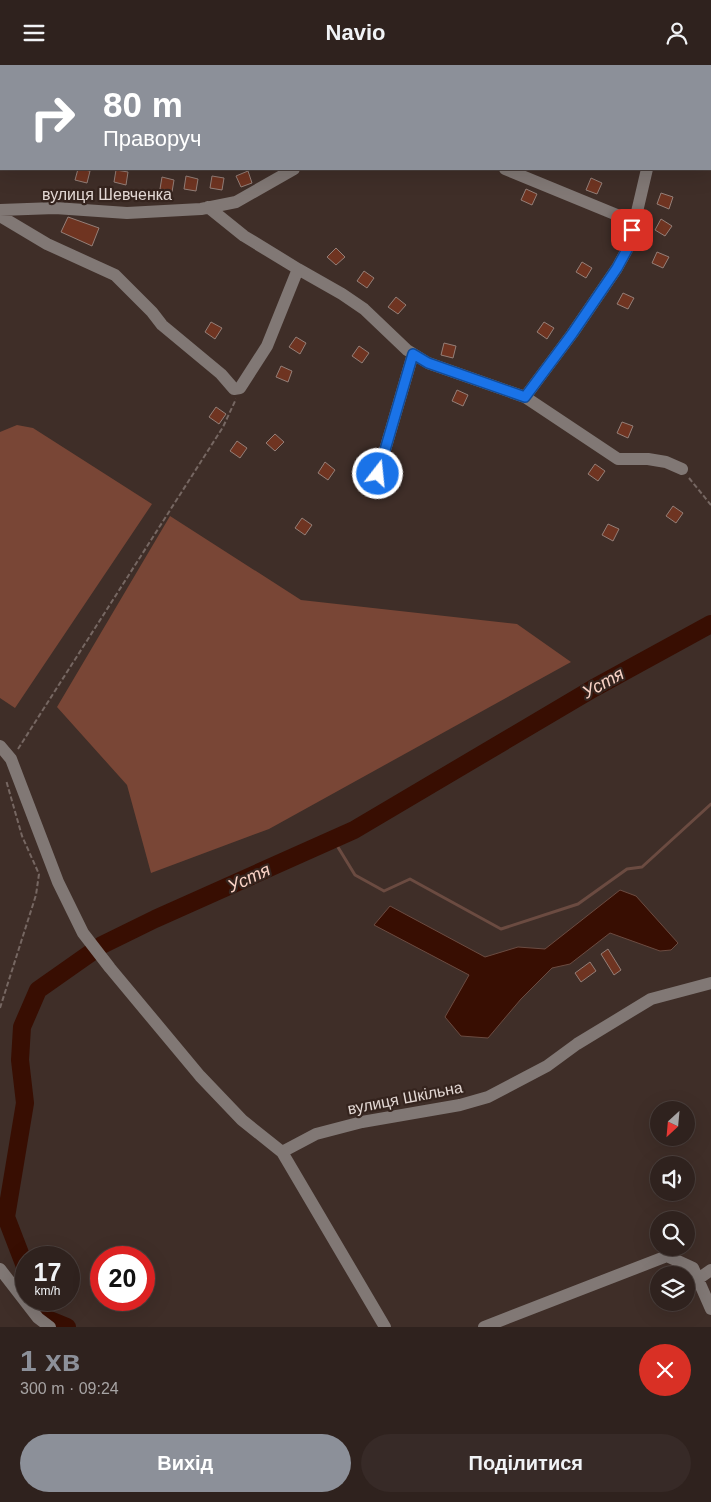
<!DOCTYPE html>
<html lang="uk">
<head>
<meta charset="utf-8">
<style>
  body { margin:0; font-family:Arial,sans-serif; background:#372a27; color:#f1f3f6; height:100vh; display:flex; flex-direction:column; font-size:19px; white-space:nowrap }
  * { box-sizing:border-box; margin:0 }
  p { font-size:16px; color:#a7a4a4 }
  .icon { flex:none; width:28px; height:28px; fill:none; stroke:currentColor; stroke-width:2; stroke-linecap:round; stroke-linejoin:round }
  .map { position:relative; height:1262px; overflow:hidden }
  .panel { display:flex; flex-direction:column; background:#2f221e; flex:1 }
  .panel>* { flex:none }
  .hud { position:absolute; left:0px; top:0px; width:711px; height:105px; box-shadow:0 5px 20px #0002,0 0 0 1px #4a3f3c; background:#8c9099; color:#fff; overflow:hidden }
  .needle { width:32px; rotate:206deg }
  .controls { position:absolute; left:650px; top:1036px; display:grid; gap:10px }
  .controls a { display:grid; place-items:center; width:45px; height:45px; border-radius:50%; background:#2f221e; box-shadow:0 5px 20px #0002,0 0 0 1px #4a3f3c; font-size:25px }
  .speed { position:absolute; left:15px; top:1181px; display:flex; gap:10px; font-size:25px; font-weight:700; text-align:center }
  .speed>* { display:grid; place-content:center; width:65px; height:65px; border-radius:50%; background:#2f221e; box-shadow:0 5px 20px #0002,0 0 0 1px #4a3f3c; line-height:1 }
  .speed small { font-size:12px; font-weight:400 }
  .speed .limit { border:8px solid #d22; background:#fff; color:#111 }
  .pin { position:absolute; display:grid; place-items:center; width:42px; height:42px; color:#fff; margin:-21px; border-radius:10px; box-shadow:0 2px 8px #0006 }
  .me { position:absolute; width:55px; margin:-28px; rotate:16deg; stroke-linejoin:round; filter:drop-shadow(0 0 4px #0008) }
  .turn { display:flex; align-items:center; gap:18px; height:105px; padding:0 20px; font-size:22px }
  .turn .icon { width:65px; height:65px; stroke-width:2.5 }
  .turn b { display:block; font-size:35px; line-height:42px }
  .round { display:grid; place-items:center; flex:none; width:52px; height:52px; border-radius:26px; background:#372a27 }
  .headline { display:flex; align-items:center; justify-content:space-between; height:85px; padding:0 20px }
  h1 { font-size:30px; font-weight:700; line-height:38px; color:#8c9099 }
  .primary-button { display:flex; gap:10px; margin-top:auto; padding:10px 20px }
  .primary-button a { flex:1; height:58px; border-radius:30px; background:#8c9099; color:#fff; font-size:20px; font-weight:700; line-height:58px; text-align:center }
  .primary-button a+a { background:#372a27; color:#f1f3f6 }
  header { display:flex; justify-content:space-between; align-items:center; height:65px; padding:0 20px; background:#2f221e; font-size:22px; font-weight:700 }
  .map>svg:first-child { display:block }
</style>
</head>
<body>
<header><svg class="icon" aria-label="menu" viewBox="0 0 24 24"><path d="M4 6h16M4 12h16M4 18h16"/></svg>Navio<svg class="icon" aria-label="person" viewBox="0 0 24 24"><circle cx="12" cy="8" r="4"/><path d="M4 21q1-7 8-7t8 7"/></svg></header>
<div class="map">
<svg width="711" height="1262" viewBox="0 0 711 1262">
  <rect width="100%" height="100%" fill="#3f2e28"/>
  <path fill="#794636" d="M17 360 33 363 152 439 15 643 0 633V367Z
    M170 451 301 535 517 559 571 597 269 764 151 808 127 720 57 642Z"/>
  <path fill="#380e02" stroke="#6b4b41" d="M620 825 636 831 678 878 671 885 660 886 610 868 570 899 552 903 521 934 488 973 461 971 445 952 469 910 374 860 390 841 485 892 518 882 545 884Z"/>
  <g fill="none" stroke-linecap="round" stroke-linejoin="round">
    <path stroke="#6b4b41" stroke-width="3" d="M333 774 355 810 384 826 410 814 501 864 578 839 627 804 642 802 711 739"/>
    <path stroke="#380e02" stroke-width="18" d="M26 1204 6 1152 25 1038 20 995 22 962 38 925 102 880 155 854 354 765 594 623 711 559
      M38 1235 45 1253 67 1262"/>
  </g>
  <path fill="#6f3421" stroke="#947f78" d="M78 104 90 106 87 118 75 115Z
    M116 105 128 107 126 120 114 117Z
    M248 106 252 118 241 122 236 111Z
    M186 111 198 114 196 126 184 124Z
    M212 111 224 113 222 125 210 123Z
    M162 112 174 115 172 127 160 124Z
    M591 113 602 118 597 129 586 125Z
    M526 124 537 129 532 140 521 135Z
    M661 128 673 132 669 144 657 139Z
    M68 152 99 163 92 181 61 167Z
    M661 154 672 161 665 171 655 165Z
    M336 183 345 192 336 200 327 192Z
    M657 187 669 192 663 203 652 198Z
    M582 197 592 203 586 213 576 207Z
    M364 206 374 213 367 223 357 216Z
    M623 228 634 233 628 244 617 239Z
    M396 232 406 240 398 249 388 242Z
    M211 257 222 263 215 274 205 267Z
    M544 257 554 263 547 274 537 267Z
    M296 272 306 278 300 289 289 282Z
    M444 278 456 281 453 293 441 290Z
    M359 281 369 288 362 298 352 291Z
    M281 301 292 306 288 317 276 312Z
    M457 325 468 330 463 341 452 336Z
    M216 342 226 349 219 359 209 352Z
    M622 357 633 361 628 373 617 368Z
    M275 369 284 377 275 386 266 378Z
    M237 376 247 383 240 393 230 386Z
    M325 397 335 405 328 415 318 408Z
    M595 399 605 406 598 416 588 409Z
    M673 441 683 448 676 458 666 451Z
    M302 453 312 460 305 470 295 463Z
    M608 459 619 464 613 476 602 470Z
    M608 884 621 905 614 910 601 889Z
    M590 897 596 906 581 917 575 908Z"/>
  <g fill="none" stroke-linecap="round" stroke-linejoin="round">
    <path stroke="#766762" stroke-width="2" stroke-dasharray="5 2.5" stroke-linecap="butt" d="M689 413 711 440
      M18 684 223 362 236 334
      M0 943 36 830 39 809 22 771 6 715"/>
    <path stroke="#817875" stroke-width="12" d="M0 4H1
      M505 104 634 157
      M0 145 55 143 127 148 201 144 236 137 294 104
      M0 151 47 179 115 210 152 247 162 260 221 309 234 324 240 323 267 281 298 204 244 171 208 142
      M298 204 342 229 364 244 407 285 428 298 525 332 572 269 617 203 629 181 647 104
      M525 332 618 394H648L666 397 682 404
      M378 409 413 289
      M0 681 11 694 58 817 83 868 110 903 200 1011 242 1055 282 1087
      M0 1204 38 1253 50 1262
      M698 1214 711 1205
      M385 1262 282 1087 316 1069 362 1057 460 1040 488 1032 547 1001 577 979 651 934 711 918
      M484 1262 667 1191 693 1203 711 1244"/>
  </g>
  <g fill="none" stroke-linecap="round" stroke-linejoin="round">
    <defs>
      <path id="route" d="M378 409 413 289 428 298 525 332 572 269 617 203 629 181 632 165"/>
    </defs>
    <use href="#route" stroke="#114b97" stroke-width="12"/>
    <use href="#route" stroke="#1a73e8" stroke-width="9"/>
  </g>
  <g text-anchor="middle" dominant-baseline="central" stroke-width="4.5" stroke-linejoin="round" paint-order="stroke">
    <g font-size="16" fill="#e3d8d4" stroke="#35241e">
      <text x="107" y="129">вулиця Шевченка</text>
      <text transform="translate(405 1033) rotate(-11)">вулиця Шкільна</text>
    </g>
    <g font-size="18" font-style="italic" fill="#fad3c6" stroke="#35241e">
      <text transform="translate(603 618) rotate(-29)">Устя</text>
      <text transform="translate(249 813) rotate(-25)">Устя</text>
    </g>
  </g>
</svg>
<div class="controls">
<a><svg class="needle" viewBox="-14 -14 28 28"><path d="M0-13l5 13h-10z" fill="#e53935"/><path d="M0 13l5-13h-10z" fill="#a7a4a4"/></svg></a>
<a><svg class="icon" aria-label="sound" viewBox="0 0 24 24"><path d="M4 9h4l5-4v14l-5-4H4zM17 9q2 3 0 6"/></svg></a>
<a><svg class="icon" aria-label="search" viewBox="0 0 24 24"><circle cx="10" cy="10" r="6"/><path d="M15 15l6 6"/></svg></a>
<a><svg class="icon" aria-label="layers" viewBox="0 0 24 24"><path d="M12 4l9 5-9 5-9-5zM3 14l9 5 9-5"/></svg></a>
</div>
<div class="speed"><div>17<small>km/h</small></div><div class="limit">20</div></div>
<div class="pin" style="left:632px;top:165px;background:#d93025"><svg class="icon" aria-label="arrive" viewBox="0 0 24 24"><path d="M6 21V4h12l-3 4 3 4H6"/></svg></div>
<svg class="me" style="left:378px;top:409px" viewBox="-20 -20 40 40"><circle r="17" fill="#1a73e8" stroke="#fff" stroke-width="3"/><path d="M0-11L8 9 0 5-8 9z" fill="#fff"/></svg>
<div class="hud">
<div class="turn"><svg class="icon" aria-label="right" viewBox="0 0 24 24"><path d="M7 20v-9h11M14 6l5 5-5 5"/></svg><div><b>80 m</b>Праворуч</div></div>
</div>
</div>
<section class="panel">
<div class="headline"><div><h1>1 хв</h1><p>300 m · 09:24</p></div><a class="round" style="background:#d93025;color:#fff"><svg class="icon" aria-label="close" viewBox="0 0 24 24"><path d="M6 6l12 12M18 6L6 18"/></svg></a></div>
<div class="primary-button"><a>Вихід</a><a>Поділитися</a></div>
</section>
</body>
</html>
